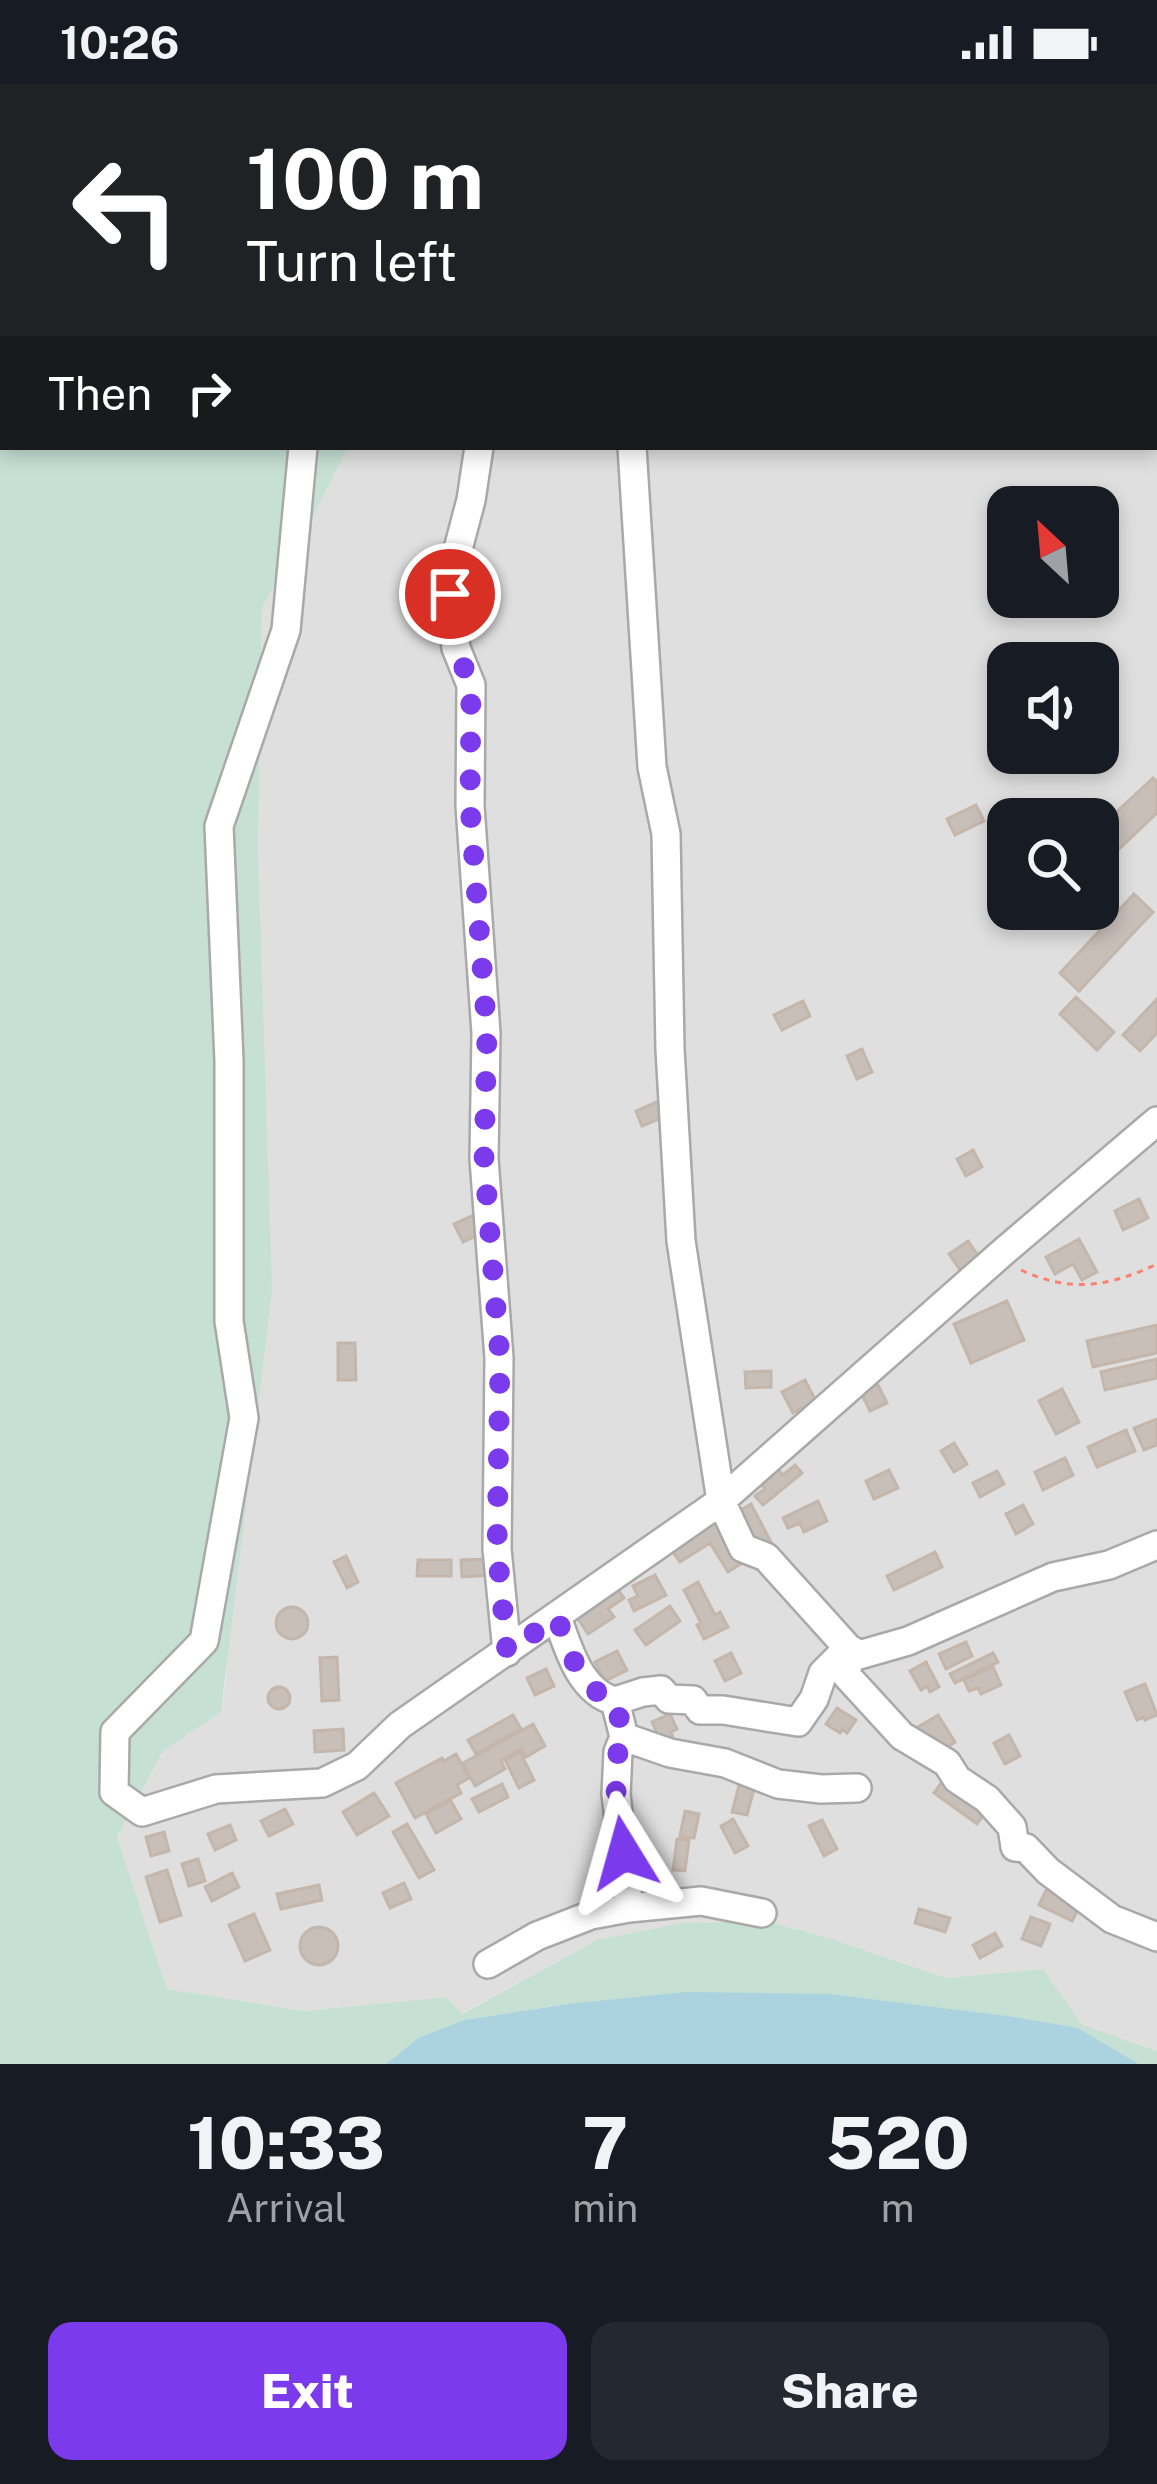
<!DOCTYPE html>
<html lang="en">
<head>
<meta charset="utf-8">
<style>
  body { margin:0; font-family:"Public Sans",sans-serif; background:#242831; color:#f1f3f6; height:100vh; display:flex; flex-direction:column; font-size:45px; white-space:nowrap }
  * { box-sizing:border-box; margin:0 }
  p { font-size:39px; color:#9ea1a6 }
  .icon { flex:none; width:66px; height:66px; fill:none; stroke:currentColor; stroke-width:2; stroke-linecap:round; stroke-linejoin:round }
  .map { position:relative; height:1980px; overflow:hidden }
  .sheet { display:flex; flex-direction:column; background:#171b24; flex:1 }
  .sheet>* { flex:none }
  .guide { position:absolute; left:0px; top:0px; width:1158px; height:366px; box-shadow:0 6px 18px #0003; background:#202124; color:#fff; overflow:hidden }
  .needle { width:78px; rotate:334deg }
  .tools { position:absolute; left:987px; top:402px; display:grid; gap:24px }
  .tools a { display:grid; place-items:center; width:132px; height:132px; border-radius:24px; background:#171b24; box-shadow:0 6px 18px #0003; font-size:60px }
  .pin { position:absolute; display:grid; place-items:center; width:102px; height:102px; color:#fff; margin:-51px; border:6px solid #fff; border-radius:50%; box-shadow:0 3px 12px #0007 }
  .me { position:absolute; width:132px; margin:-66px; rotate:352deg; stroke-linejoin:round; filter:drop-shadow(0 0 9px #0008) }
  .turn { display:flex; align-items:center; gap:42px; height:252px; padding:0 48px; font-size:54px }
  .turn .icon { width:156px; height:156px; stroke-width:2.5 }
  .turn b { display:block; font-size:84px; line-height:102px }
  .then { display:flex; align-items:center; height:114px; padding:0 48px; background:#0003; gap:24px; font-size:45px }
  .eta { display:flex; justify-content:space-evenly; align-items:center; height:204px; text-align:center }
  .eta b { font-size:72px; font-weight:800; line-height:84px }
  .cta { display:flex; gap:24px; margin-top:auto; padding:24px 48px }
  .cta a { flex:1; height:138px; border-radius:24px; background:#7c3aed; color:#fff; font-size:48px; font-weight:800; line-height:138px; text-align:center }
  .cta a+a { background:#242831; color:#f1f3f6 }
  .status { display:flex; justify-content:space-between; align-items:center; height:84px; padding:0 60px; background:#171b24; direction:ltr }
  .status svg { height:33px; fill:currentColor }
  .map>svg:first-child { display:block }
</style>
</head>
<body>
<div class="status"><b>10:26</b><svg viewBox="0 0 49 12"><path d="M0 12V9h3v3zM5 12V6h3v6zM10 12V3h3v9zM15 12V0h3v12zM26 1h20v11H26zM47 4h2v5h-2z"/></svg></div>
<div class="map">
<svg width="1157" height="1980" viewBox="0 0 1157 1980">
  <rect width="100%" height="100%" fill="#f2efe9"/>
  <path fill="#e0dfdf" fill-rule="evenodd" d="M378 0H1157V1967L1082 1942 1043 1885 946 1894 829 1854 766 1837 597 1856 461 1930 446 1913 304 1927 167 1905 117 1753 163 1667 221 1628 226 1595 258 770 262 522 292 474 348 363H1155V3H378ZM1008 423H1098V513H1008ZM1008 579H1098V669H1008ZM1008 735H1098V825H1008Z"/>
  <path fill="#c6e0d4" d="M3 297V363H348L292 474 262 523 258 770 272 1206 221 1628 163 1667 117 1753 167 1905 304 1927 446 1913 462 1930 597 1856 683 1839 766 1837 829 1854 946 1894 1043 1885 1082 1941 1157 1967V1980H1139L1078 1944 568 1920 464 1936 418 1954 386 1980H0V300Z"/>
  <path fill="#aad3df" d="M686 1908 829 1910 1007 1932 1078 1944 1139 1980H386L418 1954 464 1936 568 1920Z"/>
  <path fill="#c7bfb8" stroke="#c4b6ab" stroke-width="3" d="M1153 694 1157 698V729L1118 766 1098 745Z
    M976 721 984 737 955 751 947 735Z
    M1134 810 1153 828 1079 907 1060 889Z
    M1076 913 1114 948 1097 966 1060 930Z
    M1157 915V949L1140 967 1123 951Z
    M803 917 810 932 782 946 774 931Z
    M862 965 872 988 857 995 847 972Z
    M659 1017 666 1032 642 1042 636 1027Z
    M973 1066 982 1083 966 1092 957 1075Z
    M1139 1115 1148 1134 1123 1146 1115 1127Z
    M476 1130 484 1148 463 1158 454 1140Z
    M1079 1155 1097 1188 1082 1196 1073 1180 1055 1190 1046 1173Z
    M968 1157 979 1173 960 1186 949 1170Z
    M1007 1217 1024 1256 971 1279 954 1240Z
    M1157 1241V1269L1093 1283 1087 1257Z
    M338 1259H355L356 1296H338Z
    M1157 1275V1294L1105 1306 1101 1288Z
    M771 1287V1303L746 1304 745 1288Z
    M805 1296 816 1317 793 1329 782 1308Z
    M878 1301 887 1319 870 1327 861 1309Z
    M1062 1305 1079 1338 1056 1350 1039 1317Z
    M1157 1335V1361L1144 1366 1134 1344Z
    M1126 1346 1135 1367 1097 1383 1088 1363Z
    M954 1359 967 1380 954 1388 941 1367Z
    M1065 1374 1073 1391 1043 1406 1035 1388Z
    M795 1381 802 1389 763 1421 755 1412 765 1405 758 1396 775 1382 783 1391Z
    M889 1386 898 1404 874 1415 866 1397Z
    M997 1387 1004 1400 980 1413 973 1399Z
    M818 1417 827 1437 804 1448 800 1439 788 1444 783 1434Z
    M751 1420 772 1460 758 1468 737 1428Z
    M1023 1421 1033 1440 1016 1450 1006 1430Z
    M718 1437 744 1478 728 1488 710 1459 680 1478 672 1467 695 1441 700 1449Z
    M935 1468 942 1483 894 1506 887 1492Z
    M346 1472 358 1498 347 1504 334 1478Z
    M491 1475 492 1491 462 1493 461 1476Z
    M418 1476H451V1492H417Z
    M655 1491 666 1511 634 1527 629 1516 638 1512 633 1502Z
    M698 1498 715 1531 720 1528 728 1543 704 1555 697 1541 701 1539 684 1506Z
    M617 1504 624 1514 608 1525 614 1533 588 1550 577 1533 591 1524 589 1521Z
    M670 1522 680 1537 646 1561 635 1546Z
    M276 1539a16 16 0 1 1 32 0a16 16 0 1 1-32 0Z
    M966 1558 972 1572 946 1585 939 1570Z
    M617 1567 627 1586 605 1597 595 1578Z
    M731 1569 741 1589 725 1597 715 1577Z
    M993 1569 998 1578 955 1599 950 1590Z
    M337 1573 339 1616 322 1617 320 1574Z
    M926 1578 939 1603 930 1608 927 1602 921 1606 910 1587Z
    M993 1583 1001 1601 981 1610 978 1604 969 1607 964 1596Z
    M546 1585 554 1602 535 1611 527 1594Z
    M1145 1600 1157 1631 1145 1636 1144 1633 1137 1636 1125 1608Z
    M268 1614a11 11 0 1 1 22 0a11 11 0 1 1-22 0Z
    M837 1624 856 1636 847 1649 842 1645 840 1649 826 1640Z
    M670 1630 677 1645 671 1648 673 1653 661 1658 652 1638Z
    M513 1631 521 1645 476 1670 468 1656Z
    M938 1631 955 1658 936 1671 918 1643Z
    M533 1640 545 1662 526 1673 521 1665 501 1677 505 1685 475 1702 463 1679Z
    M343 1645 344 1666 315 1668 314 1647Z
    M1009 1651 1020 1672 1005 1680 994 1659Z
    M520 1668 534 1696 519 1704 505 1676Z
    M456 1670 469 1694 457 1701 461 1709 415 1734 396 1699 442 1674 444 1677Z
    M947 1691 990 1722 977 1740 934 1709Z
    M741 1694 756 1698 747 1731 732 1728Z
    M502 1700 508 1713 479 1728 472 1715Z
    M374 1709 389 1732 357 1751 343 1728Z
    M451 1717 461 1735 436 1749 426 1730Z
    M285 1725 293 1740 269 1752 261 1737Z
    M685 1727 699 1730 694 1754 680 1752Z
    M733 1735 748 1762 735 1769 721 1742Z
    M822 1736 837 1765 824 1772 809 1742Z
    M407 1740 434 1786 419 1794 393 1748Z
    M230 1741 236 1756 215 1766 208 1750Z
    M164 1748 169 1767 151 1772 146 1753Z
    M677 1755 689 1756 685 1787 673 1786Z
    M198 1775 205 1797 189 1802 182 1780Z
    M167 1786 181 1831 160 1838 146 1793Z
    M232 1789 239 1803 212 1817 205 1803Z
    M404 1799 411 1815 390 1824 383 1809Z
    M1049 1800 1083 1816 1072 1837 1039 1821Z
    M319 1801 322 1816 281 1825 277 1810Z
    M919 1825 950 1834 945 1848 915 1839Z
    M254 1830 270 1866 245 1877 229 1841Z
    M1031 1833 1050 1840 1041 1862 1022 1855Z
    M300 1862a19 19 0 1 1 38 0a19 19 0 1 1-38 0Z
    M995 1849 1002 1862 980 1874 973 1861Z"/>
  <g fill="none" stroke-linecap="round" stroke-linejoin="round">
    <defs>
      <path id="minor" d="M336 3 337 0
        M522 3V0
        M303 363 286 546 219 742 229 977V1237L244 1334 204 1557 115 1648 114 1708 142 1728 216 1705 322 1699 357 1682 400 1641 721 1417 1002 1169 1157 1037
        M479 363 471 416 453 484 450 510 456 564 471 601 470 722 486 949 484 1075 499 1274 497 1465 507 1568
        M632 363 652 683 666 750 670 965 681 1157 721 1417 743 1464 766 1473 848 1564 847 1592 902 1652 947 1679 957 1695 987 1715 1012 1743 1015 1763 1026 1764 1048 1787 1112 1835 1157 1853
        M557 1533C568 1564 580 1608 615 1617L624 1653 618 1668 616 1710 629 1824
        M615 1617 643 1608 661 1606 669 1615 693 1616 700 1626H723L798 1638 814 1615 823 1589 848 1564 859 1571 908 1557 1053 1493 1109 1481 1157 1461
        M624 1653 670 1669 725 1679 778 1700 821 1705 857 1704
        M488 1880 537 1852 591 1831 629 1824 701 1817 762 1829"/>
    </defs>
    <use href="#minor" stroke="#a9a9a9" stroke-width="32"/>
    <path stroke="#fa8072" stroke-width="3" stroke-dasharray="6 6" stroke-linecap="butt" d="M0 167 3 169
      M1021 1186C1071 1209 1108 1203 1157 1180"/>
    <use href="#minor" stroke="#fff" stroke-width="27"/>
  </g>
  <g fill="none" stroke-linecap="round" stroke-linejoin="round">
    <path stroke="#7c3aed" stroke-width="21" stroke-dasharray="0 37.8" d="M450 510 456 564 471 601 470 722 487 949 484 1075 500 1274 497 1465 507 1568 557 1533C568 1564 580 1607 615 1617L624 1653 618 1667 616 1710 624 1769"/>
  </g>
</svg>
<div class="tools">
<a><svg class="needle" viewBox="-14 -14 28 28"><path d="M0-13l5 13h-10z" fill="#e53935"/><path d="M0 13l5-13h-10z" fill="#9ea1a6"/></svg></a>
<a><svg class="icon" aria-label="sound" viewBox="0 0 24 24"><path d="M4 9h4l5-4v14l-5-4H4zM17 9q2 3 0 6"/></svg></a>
<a><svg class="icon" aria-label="search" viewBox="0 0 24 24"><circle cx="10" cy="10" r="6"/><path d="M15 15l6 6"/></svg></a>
</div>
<div class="pin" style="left:450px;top:510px;background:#d93025"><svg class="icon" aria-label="arrive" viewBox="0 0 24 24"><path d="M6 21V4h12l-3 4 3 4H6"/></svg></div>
<svg class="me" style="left:624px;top:1769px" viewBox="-20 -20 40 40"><path d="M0-17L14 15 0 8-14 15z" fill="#7c3aed" stroke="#fff" stroke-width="4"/></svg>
<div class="guide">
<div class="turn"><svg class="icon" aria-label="left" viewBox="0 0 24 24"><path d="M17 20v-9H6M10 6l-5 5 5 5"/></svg><div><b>100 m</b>Turn left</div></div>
<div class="then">Then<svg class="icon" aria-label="right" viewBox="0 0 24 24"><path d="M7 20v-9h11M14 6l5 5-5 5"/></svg></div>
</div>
</div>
<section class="sheet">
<div class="eta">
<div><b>10:33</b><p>Arrival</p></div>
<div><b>7</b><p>min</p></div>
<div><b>520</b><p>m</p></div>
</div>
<div class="cta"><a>Exit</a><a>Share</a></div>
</section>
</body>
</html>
